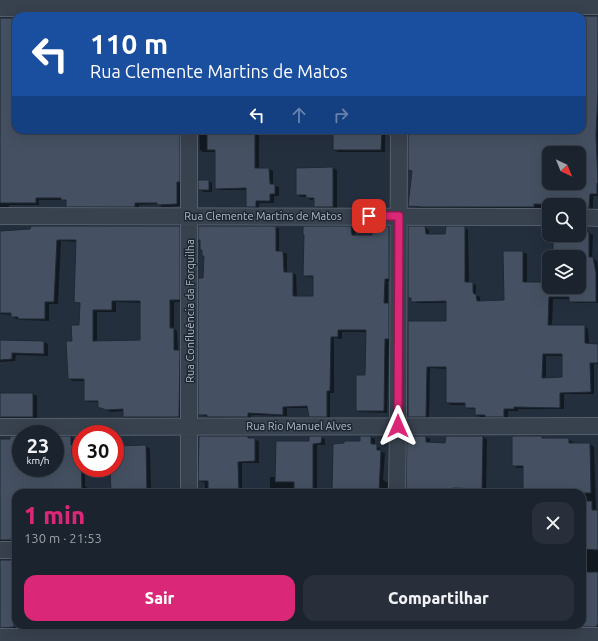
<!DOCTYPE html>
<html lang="pt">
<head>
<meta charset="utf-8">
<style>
  body { margin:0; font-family:Ubuntu,sans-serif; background:#282f3a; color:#f1f3f6; height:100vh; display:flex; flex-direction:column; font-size:15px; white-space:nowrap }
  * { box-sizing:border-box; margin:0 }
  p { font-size:13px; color:#a0a4aa }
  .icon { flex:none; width:22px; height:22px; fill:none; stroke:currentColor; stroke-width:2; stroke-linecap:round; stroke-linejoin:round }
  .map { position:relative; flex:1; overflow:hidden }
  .panel { position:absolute; left:12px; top:489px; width:574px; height:140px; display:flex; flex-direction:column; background:#1b232e; border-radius:12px; box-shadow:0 4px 16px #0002,0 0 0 1px #39404a }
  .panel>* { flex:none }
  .guide { position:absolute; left:12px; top:12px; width:574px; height:122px; border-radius:12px; box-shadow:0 4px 16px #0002,0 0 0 1px #39404a; background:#1a4fa0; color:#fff; overflow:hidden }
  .needle { width:26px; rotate:137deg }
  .buttons { position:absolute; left:542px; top:146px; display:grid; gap:8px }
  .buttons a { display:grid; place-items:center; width:44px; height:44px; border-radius:8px; background:#1b232e; box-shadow:0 4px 16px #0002,0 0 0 1px #39404a; font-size:20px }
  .speed { position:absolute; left:12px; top:425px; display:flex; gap:8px; font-size:20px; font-weight:700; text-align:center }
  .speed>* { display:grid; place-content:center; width:52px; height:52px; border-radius:50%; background:#1b232e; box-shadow:0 4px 16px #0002,0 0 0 1px #39404a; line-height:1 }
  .speed small { font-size:10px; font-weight:400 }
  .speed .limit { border:6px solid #d22; background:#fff; color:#111 }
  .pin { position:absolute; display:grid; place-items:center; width:34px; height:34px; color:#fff; margin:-17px; border-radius:8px; box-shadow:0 2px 6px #0006 }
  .me { position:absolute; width:44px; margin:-22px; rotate:0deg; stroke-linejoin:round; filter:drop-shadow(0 0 3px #0008) }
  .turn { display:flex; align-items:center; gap:14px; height:84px; padding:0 12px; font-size:18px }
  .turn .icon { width:52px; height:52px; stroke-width:2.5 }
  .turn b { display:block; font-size:28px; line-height:34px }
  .lanes { display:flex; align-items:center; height:38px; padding:0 12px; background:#0003; justify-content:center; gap:20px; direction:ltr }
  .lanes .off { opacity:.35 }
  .round { display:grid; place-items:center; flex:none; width:42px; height:42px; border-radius:12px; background:#282f3a }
  .headline { display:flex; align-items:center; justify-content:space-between; height:68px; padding:0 12px }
  h1 { font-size:24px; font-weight:800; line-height:30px; color:#db2777 }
  .cta { display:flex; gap:8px; margin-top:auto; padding:8px 12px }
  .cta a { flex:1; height:46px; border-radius:12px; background:#db2777; color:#fff; font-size:16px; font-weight:800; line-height:46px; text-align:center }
  .cta a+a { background:#282f3a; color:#f1f3f6 }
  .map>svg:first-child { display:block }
</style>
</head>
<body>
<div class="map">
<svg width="598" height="641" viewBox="0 0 598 641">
  <rect width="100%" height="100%" fill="#242f3e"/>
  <path fill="#0007" fill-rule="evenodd" d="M582 17H598V196H593V210H579V205H549V209H428L413 207 409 205 413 172 409 170V130H582ZM549 153H579V183H549Z
    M0 19H16V130H56V133L84 132V130H184L183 183H181V206L162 207 159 204 139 205V208H71L67 206V201L63 200H39V205H9V208L0 210Z
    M199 130H259V169H269L273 171V185L279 187V196H274V203H259V209H251L247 206V190H220L216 188V152H203L200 150Z
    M334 130H385V152H338L334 150Z
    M333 168 337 170V209H319L315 206V199L311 200 306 197H301L297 195V169Z
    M208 181 212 183V192H204L200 190Z
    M179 227 183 229V302H174V329L177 331 178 351 183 354V419H128L124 417V411L111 412 99 407V402H89L85 400V381H73L69 379 73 342 80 326 81 304 75 302 77 242 61 241 58 304H49V321L23 320 16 319 12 316V315L0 314V232ZM116 302 141 303V341L97 342V312H116Z
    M275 227 279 229V252H283L287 254V273H293L296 275 297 297H314V277H308L304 275 305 236 304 235V227H351L355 229V236H373L389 227 393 229 392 281H388V304L392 306V341H389L387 413 360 412 357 410 366 376 367 332H342V339L334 338V393H330V419H314L310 416 309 408H287V416L251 415V419H212L200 414 204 279Z
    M409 227H425L429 230V235H446L464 227 468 230 469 283H472L476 285V295L480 297V302L505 301 523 252 527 254V283H544V267H549V287H579V257H554V235H579V233H589L593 235 592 258 597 261 598 268V303H573L570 301V299H553L552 326H584L588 329 589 344 598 345V364H594V394H564V409H518V411H508V418H490L487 417H480L476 414V409H470L466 407V405H451L447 403V369L430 368 429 418H412L409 416V322H447V303H416L409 298ZM546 356H563V378H546Z
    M0 342H44L48 344V356L16 355 15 361 0 362Z
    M33 394 37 396V419H0V395Z
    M21 437V468H55V442H59L60 437H71L75 440V447L78 449 81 468H85V486L87 487V493H16V495H0V440H11Z
    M248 437 259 441V463H242V493H205V483L200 481Z
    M321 437 325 439V445H317V493H270V477H276L310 442Z
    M361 437H371L375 439V445L380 448V451L385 453 383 480 388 483 387 493H333L361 442Z
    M426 437 430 439V444H446L483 437 487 439 486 493H407Z
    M513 437H542L546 439H567L573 442V444H590L594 447 596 511H598V628L549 629 545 626V625H582V493H524V468H517L513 465Z
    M146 446 150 449 151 493H112L111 468H115V447Z
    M16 512V542L0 544V513Z
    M0 560 16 561V625H18V629L0 631Z
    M37 625H123V629H41L37 627Z
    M152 625H183V626L167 625V628H156Z
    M227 625H242V628H231Z
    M298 625H365V629L302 628Z
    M405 625H526V629H410Z"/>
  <path fill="#455162" stroke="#1f2835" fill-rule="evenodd" d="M584 16H598V91L596 135 598 183H597V194H590L589 208H579V205L534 204V207H423L408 206 412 171 408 170V130H445V132H465V130H479V133L499 134V130H582V48H585ZM579 152V183H549V153Z
    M0 18H16V130H52V132L180 131V182H177V204L157 205V203H135V207H66V200H61V198H36V203H0Z
    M207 130H255V168H269L270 184H275V194H270V201H256V207H246V188L215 189V150H207Z
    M363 130H382L381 150H333V131H363Z
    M333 167V207H314V198H306V195H296V168Z
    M198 180H209V190H198Z
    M31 226H180V300H170V328H174V350H180L179 417H123V409L106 410 101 408H98V401H84V379H68L66 341H72L71 325H79L80 303 74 302 76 240H57L54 302H45V319H18V317H11V313H0V231L30 229ZM112 301H140V340L93 341V310H112Z
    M198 226H276V251H283L284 272H293V296H313V276H303L304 235 303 236V226H351L352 235H372V226H389V279H385L384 303H389V339H385L384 411H356V375H365L366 330H338V337H331L330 391H327V417H309L307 406 283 407V415L248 413V417H207V415H198V278H203L204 256H202V250H200V240H198Z
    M408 226H425L426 234H445L446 226H465V282H473V292L474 294H476L477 301 504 300 503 251H523V282H549V287H579V257L553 256V235H579V232H589V257H593L596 273V302H569V297H549L548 325H585V343L598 344V363H590L591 392 560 393V408L514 407V409H504V417H485V415H475V408H465V403H446V367H427L426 417H408V321H446V301L411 302V298H408ZM543 354H562V377L542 378Z
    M0 340 44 341V354L12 353V359L0 360Z
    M0 393H33V417H0Z
    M10 436H21V468H55V461H58L59 436H71V445H74L75 453H81L82 489H80V493H16L15 540H0V439H10Z
    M199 436H248V438H255V461L238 462 239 493H208V481H198Z
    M309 436H322L321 443 313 444V493H294V482H275L276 441H309Z
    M360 436H371V444H377V450H381L379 493H332L333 444 344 443V441H360Z
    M407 436H426V442L445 443 446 436H483L482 489 453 488V492L450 493H406Z
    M512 436H542V438H567L569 439V443H590L591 493H523V466H512Z
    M146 445 147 493H111L110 468H115V446Z
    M582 501H592V510H598V550L582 549Z
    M0 560H14V567H16V605H14V627L0 628Z
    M582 572H598V624L596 627H582Z"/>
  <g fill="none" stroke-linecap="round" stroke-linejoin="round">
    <defs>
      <path id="minor" d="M0 8 598 6
        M0 216 549 217
        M579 217 598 218
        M0 427 598 426
        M189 493V130
        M397 493 398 426 399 130
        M0 550H16
        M0 637C199 635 399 637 598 636"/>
    </defs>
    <use href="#minor" stroke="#565f6c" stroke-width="18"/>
    <use href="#minor" stroke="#38414e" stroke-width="16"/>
  </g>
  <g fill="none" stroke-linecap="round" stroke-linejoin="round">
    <defs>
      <path id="route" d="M369 216H399L398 426"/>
    </defs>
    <use href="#route" stroke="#8e194d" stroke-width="10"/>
    <use href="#route" stroke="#db2777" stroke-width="7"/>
  </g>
  <g text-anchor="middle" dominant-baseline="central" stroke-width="3" stroke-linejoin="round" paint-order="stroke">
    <g font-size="11" fill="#b4bcc9" stroke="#1d2633">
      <text x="263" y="216">Rua Clemente Martins de Matos</text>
      <text transform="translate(190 311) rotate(-90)">Rua Confluência da Forquilha</text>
      <text x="299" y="426">Rua Rio Manuel Alves</text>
    </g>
  </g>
</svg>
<div class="buttons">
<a><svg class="needle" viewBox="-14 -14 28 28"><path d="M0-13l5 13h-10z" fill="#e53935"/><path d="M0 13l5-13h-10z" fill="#a0a4aa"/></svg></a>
<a><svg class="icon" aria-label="search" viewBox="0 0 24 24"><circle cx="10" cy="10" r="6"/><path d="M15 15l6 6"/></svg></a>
<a><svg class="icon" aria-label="layers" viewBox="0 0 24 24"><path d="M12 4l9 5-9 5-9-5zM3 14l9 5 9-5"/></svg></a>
</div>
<div class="speed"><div>23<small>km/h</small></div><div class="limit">30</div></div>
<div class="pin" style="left:369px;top:216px;background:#d93025"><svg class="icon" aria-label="arrive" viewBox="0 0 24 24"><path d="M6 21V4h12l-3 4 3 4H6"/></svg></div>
<svg class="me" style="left:398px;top:426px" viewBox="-20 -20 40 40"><path d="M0-17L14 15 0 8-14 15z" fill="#db2777" stroke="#fff" stroke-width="4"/></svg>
<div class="guide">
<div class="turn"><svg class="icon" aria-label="left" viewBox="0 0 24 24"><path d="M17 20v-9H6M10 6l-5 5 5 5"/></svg><div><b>110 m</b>Rua Clemente Martins de Matos</div></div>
<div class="lanes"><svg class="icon" aria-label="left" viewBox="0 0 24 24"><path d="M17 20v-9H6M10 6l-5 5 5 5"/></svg><svg class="icon off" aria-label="ahead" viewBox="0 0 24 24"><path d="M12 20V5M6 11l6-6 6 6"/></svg><svg class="icon off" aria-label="right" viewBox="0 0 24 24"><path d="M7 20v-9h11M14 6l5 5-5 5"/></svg></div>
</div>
<section class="panel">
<div class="headline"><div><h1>1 min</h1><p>130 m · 21:53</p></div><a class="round"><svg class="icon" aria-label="close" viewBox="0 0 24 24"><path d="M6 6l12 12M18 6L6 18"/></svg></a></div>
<div class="cta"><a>Sair</a><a>Compartilhar</a></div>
</section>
</div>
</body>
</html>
